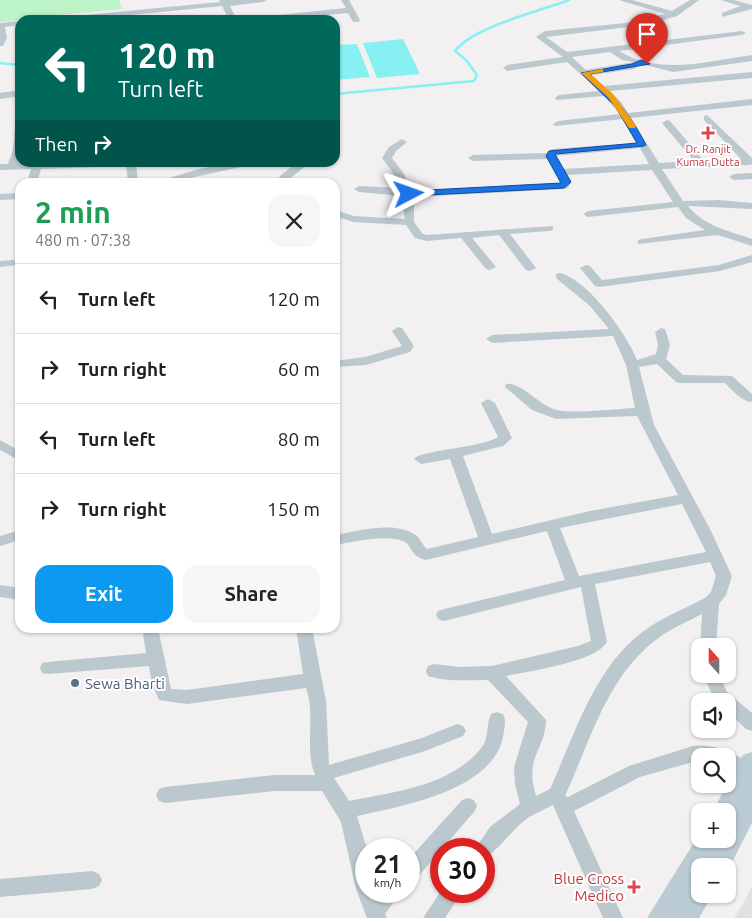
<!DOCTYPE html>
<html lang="en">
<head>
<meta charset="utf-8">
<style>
  body { margin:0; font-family:Ubuntu,sans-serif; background:#f6f6f6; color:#222; height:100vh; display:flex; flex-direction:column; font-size:19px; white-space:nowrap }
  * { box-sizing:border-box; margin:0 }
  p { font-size:16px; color:#767676 }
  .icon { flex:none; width:28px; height:28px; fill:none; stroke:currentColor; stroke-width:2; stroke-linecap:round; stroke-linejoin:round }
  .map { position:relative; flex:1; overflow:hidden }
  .details { position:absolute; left:15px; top:178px; width:325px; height:455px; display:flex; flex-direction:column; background:#fff; border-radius:15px; box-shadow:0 1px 4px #0004 }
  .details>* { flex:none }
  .top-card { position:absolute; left:15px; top:15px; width:325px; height:152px; border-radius:15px; box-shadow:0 1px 4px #0004; background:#00695c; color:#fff; overflow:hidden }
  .needle { width:32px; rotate:339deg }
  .tools { position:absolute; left:691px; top:638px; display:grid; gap:10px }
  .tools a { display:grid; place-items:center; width:45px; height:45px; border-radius:10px; background:#fff; box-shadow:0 1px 4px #0004; font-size:25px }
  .speed { position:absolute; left:355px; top:838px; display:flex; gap:10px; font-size:25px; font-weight:700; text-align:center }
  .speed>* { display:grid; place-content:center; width:65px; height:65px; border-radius:50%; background:#fff; box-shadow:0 1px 4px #0004; line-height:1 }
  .speed small { font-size:12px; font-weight:400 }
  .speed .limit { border:8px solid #d22; background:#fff; color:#111 }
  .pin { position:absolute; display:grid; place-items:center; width:42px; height:42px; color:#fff; margin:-51px -21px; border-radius:50% 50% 50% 0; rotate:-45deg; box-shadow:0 0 5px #0007 }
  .pin .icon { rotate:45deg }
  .me { position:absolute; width:55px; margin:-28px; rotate:86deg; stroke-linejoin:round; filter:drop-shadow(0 0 4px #0008) }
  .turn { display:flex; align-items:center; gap:18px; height:105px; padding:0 20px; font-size:22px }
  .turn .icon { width:65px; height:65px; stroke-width:2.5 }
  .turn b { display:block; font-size:35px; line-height:42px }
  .then { display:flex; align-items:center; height:48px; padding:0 20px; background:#0003; gap:10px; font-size:19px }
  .round { display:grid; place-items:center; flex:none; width:52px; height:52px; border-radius:15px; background:#f6f6f6 }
  .summary { display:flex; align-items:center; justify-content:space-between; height:85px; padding:0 20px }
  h1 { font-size:30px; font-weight:700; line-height:38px; color:#1e9e55 }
  .cta { display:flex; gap:10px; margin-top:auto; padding:10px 20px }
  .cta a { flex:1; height:58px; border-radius:15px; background:#0c9af1; color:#fff; font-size:20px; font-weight:700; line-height:58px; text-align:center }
  .cta a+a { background:#f6f6f6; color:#222 }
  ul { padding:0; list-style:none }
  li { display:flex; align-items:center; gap:15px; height:70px; padding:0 20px; border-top:1px solid #e0e0e0 }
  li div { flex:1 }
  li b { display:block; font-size:19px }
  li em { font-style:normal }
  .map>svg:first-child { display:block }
</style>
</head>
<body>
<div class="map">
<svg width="752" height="918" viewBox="0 0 752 918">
  <rect width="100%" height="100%" fill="#f3f0f1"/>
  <path fill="#dfe2e5" d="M752 886V918H734L745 901Z"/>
  <path fill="#bcf3c7" d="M0 0H119L122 9 36 17V19L0 22Z"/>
  <path fill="#86f0f2" d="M403 39 420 74 377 78 363 43Z
    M357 44 370 77 335 80V45Z"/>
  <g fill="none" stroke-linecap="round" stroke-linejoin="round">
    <path stroke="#86f0f2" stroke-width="2.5" d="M0 63 20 65
      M335 94 474 81 477 75 466 60 455 51C473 27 540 11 569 0"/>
    <path fill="#bbc8ce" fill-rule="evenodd" d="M219 0H267L263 2 230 6 237 20H229L222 6 79 20H50L54 18 220 2Z
      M341 0H349L360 20 359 22H353L348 13 274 20H246L250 18 346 8Z
      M619 0H632L672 11 690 0H699L677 16 645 25 546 37 567 52 742 31 746 33 742 35 619 51C659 76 709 61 752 55V61L673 72 642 64 634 69 591 75 604 86 752 72V78L610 91 621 102 628 113 752 99V105L631 118 659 163 694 161 662 123 667 120 670 121 704 161 741 159 704 120V116L707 115 752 158V164L750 165 662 169 683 201 719 200 752 203V209L688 206C704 226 729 231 752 239V246L718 235 638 244V240L642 239 705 230 686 218 678 207 588 217 583 214 588 211 673 202 652 170 567 175 571 182 568 188 564 189 414 197V222L423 234 427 235 553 226V230L549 231 510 234 536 268 530 271 526 270 499 235 472 238 496 267 490 270 486 269 461 238 427 241 415 238 406 225 353 222 335 216V210L354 216 405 219 402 203 403 196 359 192 354 189 359 186 399 188 394 174 382 158 389 147 402 139 407 142 396 151 392 158 404 174 410 191 560 183 548 159 473 161 468 158 473 155 547 153 552 149 636 143 623 119 555 126 553 124 558 121 620 114 604 96 556 100 555 98 559 95 599 91 567 62 507 71 503 68 507 65 563 57 536 37 545 31 626 23 665 14ZM610 52 622 60 634 62 586 70 572 57ZM640 148 649 164 563 169 556 156Z
      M721 0H734L752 5V9L722 17V13L740 6Z
      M20 21V25L5 27 7 38 3 46H0V23Z
      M20 90V96L0 99V93Z
      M20 124V158L18 163 136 162 138 182H128L126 166 41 169 37 182H27L31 169 0 170V164H8L13 150 15 127Z
      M238 162H264L171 182H156L199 169Z
      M298 162H310L286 182H276L281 175Z
      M752 173V179L734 180 729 177 734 174Z
      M20 193V199L0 200V194Z
      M752 255V262L720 271 599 287 595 286 580 268 586 265 590 266 602 280 719 265Z
      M13 260 19 263 17 265 0 267V261Z
      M560 273C588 280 627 334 637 360L656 354 658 345 655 332 661 328 665 329 670 345 666 359 683 375 732 376 752 394V402C742 402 732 390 725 383H680L676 382 657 364 639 367 654 425 710 529 732 576 726 595 719 604 716 646H700L702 614C689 621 674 627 661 636 608 673 591 739 565 796L568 797 629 766 693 746C715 743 733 754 752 763V777L749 778 728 768V756H700V760L640 777 574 811 623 918H603L553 805C544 810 533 814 525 820 513 829 494 855 484 858V849H475L490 827 520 804 515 784 514 767 528 722 488 680C468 680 447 682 428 676L426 671 428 666 434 664 459 667 492 666 578 646 591 641 581 587 444 621 438 619 436 615 438 611 444 609 565 580 547 531 426 560C409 556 413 545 403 541 387 534 352 542 335 545V535C358 531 393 521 414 534 420 537 422 545 427 549L478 537 450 459 421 464 414 459C420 450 482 448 498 437L481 403 488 399 495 403 512 438 503 446 463 456 492 534 590 511 678 495 637 416 556 419 532 410 505 387 506 384C520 381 541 407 557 410 573 414 617 409 635 408L626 365 613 336 492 343 486 339 492 335 609 329 590 306 556 278V274ZM682 504 706 552 579 576 560 528ZM710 562 716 576 711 592 705 598C688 607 668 615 651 626 596 661 576 732 550 789L536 796C524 756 545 752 546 720L506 676C529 671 596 662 607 642L595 584Z
      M398 327 402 328 414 346 410 352 366 365 335 367V361L365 357 402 346 392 331Z
      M0 440 20 451V461L0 450Z
      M20 530V540L0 546V536Z
      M0 585 20 588V600L0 597Z
      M142 628H158L171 689 187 690 303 674 296 628H312L326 701 329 765 422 738 457 724 463 726 466 731 463 736 425 751 334 778 349 801C394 792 452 786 482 747 489 738 486 724 491 714L497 712 503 714C507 721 504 729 503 737 492 791 401 806 357 816L367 849 366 891H377L378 893 379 891H402L385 914 387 918H367L356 889 341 822 322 791H274L165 803 159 801 156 795 159 789 165 787 274 775H315C304 748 316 716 306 688L187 704 159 700 152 684 149 666 48 674 42 673 40 668 42 663 48 662 146 653Z
      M703 674H719L727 692 752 713V731L746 729 728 712V701H715Z
      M468 798 474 800 477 806 474 812 416 879 409 882V859L462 800Z
      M92 871 99 874 102 880 99 886 92 889 0 897V879Z
      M441 891H463L445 918H423Z"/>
    <path fill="#bbcbd3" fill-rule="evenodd" d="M752 752V823L728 870V866H700V894H713L699 918H647L700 833V839H728V811H713L743 755Z"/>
  </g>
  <path fill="#1a73e8" stroke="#114b97" d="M641 60 650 64 590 74C616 99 629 112 646 145L644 146 555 154 571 182 564 188 409 196 405 194 409 191 561 183 546 156 549 151 637 143 615 106 581 73 632 64Z"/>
  <path fill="#f59e0b" d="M603 69V72L590 74 613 94 636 126 635 128H629L608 97 581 73Z"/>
  <g fill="#e0444e" stroke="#fff" stroke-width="2">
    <path d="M705.5 125.5h5v5h5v5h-5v5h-5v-5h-5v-5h5z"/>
    <path d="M631.5 879.5h5v5h5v5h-5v5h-5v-5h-5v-5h5z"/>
  </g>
  <circle fill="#5c6f8a" stroke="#fff" stroke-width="2" cx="75" cy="683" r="5"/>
  <g text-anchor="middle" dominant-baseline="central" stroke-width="4" stroke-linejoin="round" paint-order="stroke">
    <g font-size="11" fill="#be3a42" stroke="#fff">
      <text x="708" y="149">Dr. Ranjit<tspan x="708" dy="13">Kumar Dutta</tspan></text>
    </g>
    <g font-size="15" fill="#4e5e75" stroke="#fff" text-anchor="start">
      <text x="85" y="683">Sewa Bharti</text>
    </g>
    <g font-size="15" fill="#be3a42" stroke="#fff" text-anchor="end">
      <text x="624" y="878">Blue Cross<tspan x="624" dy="17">Medico</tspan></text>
    </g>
  </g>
</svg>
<div class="tools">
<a><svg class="needle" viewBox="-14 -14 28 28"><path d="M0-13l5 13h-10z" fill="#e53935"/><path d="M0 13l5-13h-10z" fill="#767676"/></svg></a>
<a><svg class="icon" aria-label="sound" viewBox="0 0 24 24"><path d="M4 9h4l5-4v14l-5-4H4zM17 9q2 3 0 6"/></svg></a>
<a><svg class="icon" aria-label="search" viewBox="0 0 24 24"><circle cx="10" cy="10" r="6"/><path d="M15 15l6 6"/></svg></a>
<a>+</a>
<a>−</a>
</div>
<div class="speed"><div>21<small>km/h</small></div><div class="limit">30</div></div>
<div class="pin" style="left:647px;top:64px;background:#d93025"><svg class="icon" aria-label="arrive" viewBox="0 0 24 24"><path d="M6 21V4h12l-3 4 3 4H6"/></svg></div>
<svg class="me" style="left:409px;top:194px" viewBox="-20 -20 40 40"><path d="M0-17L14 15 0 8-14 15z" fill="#1a73e8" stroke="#fff" stroke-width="4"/></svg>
<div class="top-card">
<div class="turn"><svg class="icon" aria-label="left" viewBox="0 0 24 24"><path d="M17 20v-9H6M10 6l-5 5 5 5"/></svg><div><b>120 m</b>Turn left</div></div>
<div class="then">Then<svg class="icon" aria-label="right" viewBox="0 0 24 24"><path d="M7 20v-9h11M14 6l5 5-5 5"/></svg></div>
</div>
<section class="details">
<div class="summary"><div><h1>2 min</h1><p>480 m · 07:38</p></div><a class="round"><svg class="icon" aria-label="close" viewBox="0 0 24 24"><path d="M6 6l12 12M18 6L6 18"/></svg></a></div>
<ul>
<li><svg class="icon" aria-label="left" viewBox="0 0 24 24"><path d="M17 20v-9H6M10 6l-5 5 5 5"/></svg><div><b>Turn left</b></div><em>120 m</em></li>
<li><svg class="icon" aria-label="right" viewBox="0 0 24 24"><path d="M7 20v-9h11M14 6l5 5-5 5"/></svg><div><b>Turn right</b></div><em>60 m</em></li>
<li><svg class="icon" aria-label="left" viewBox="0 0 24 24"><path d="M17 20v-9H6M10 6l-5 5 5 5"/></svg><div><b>Turn left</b></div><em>80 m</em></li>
<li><svg class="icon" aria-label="right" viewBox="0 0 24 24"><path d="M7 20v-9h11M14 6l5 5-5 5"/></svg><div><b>Turn right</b></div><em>150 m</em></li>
</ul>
<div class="cta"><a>Exit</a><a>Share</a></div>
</section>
</div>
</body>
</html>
